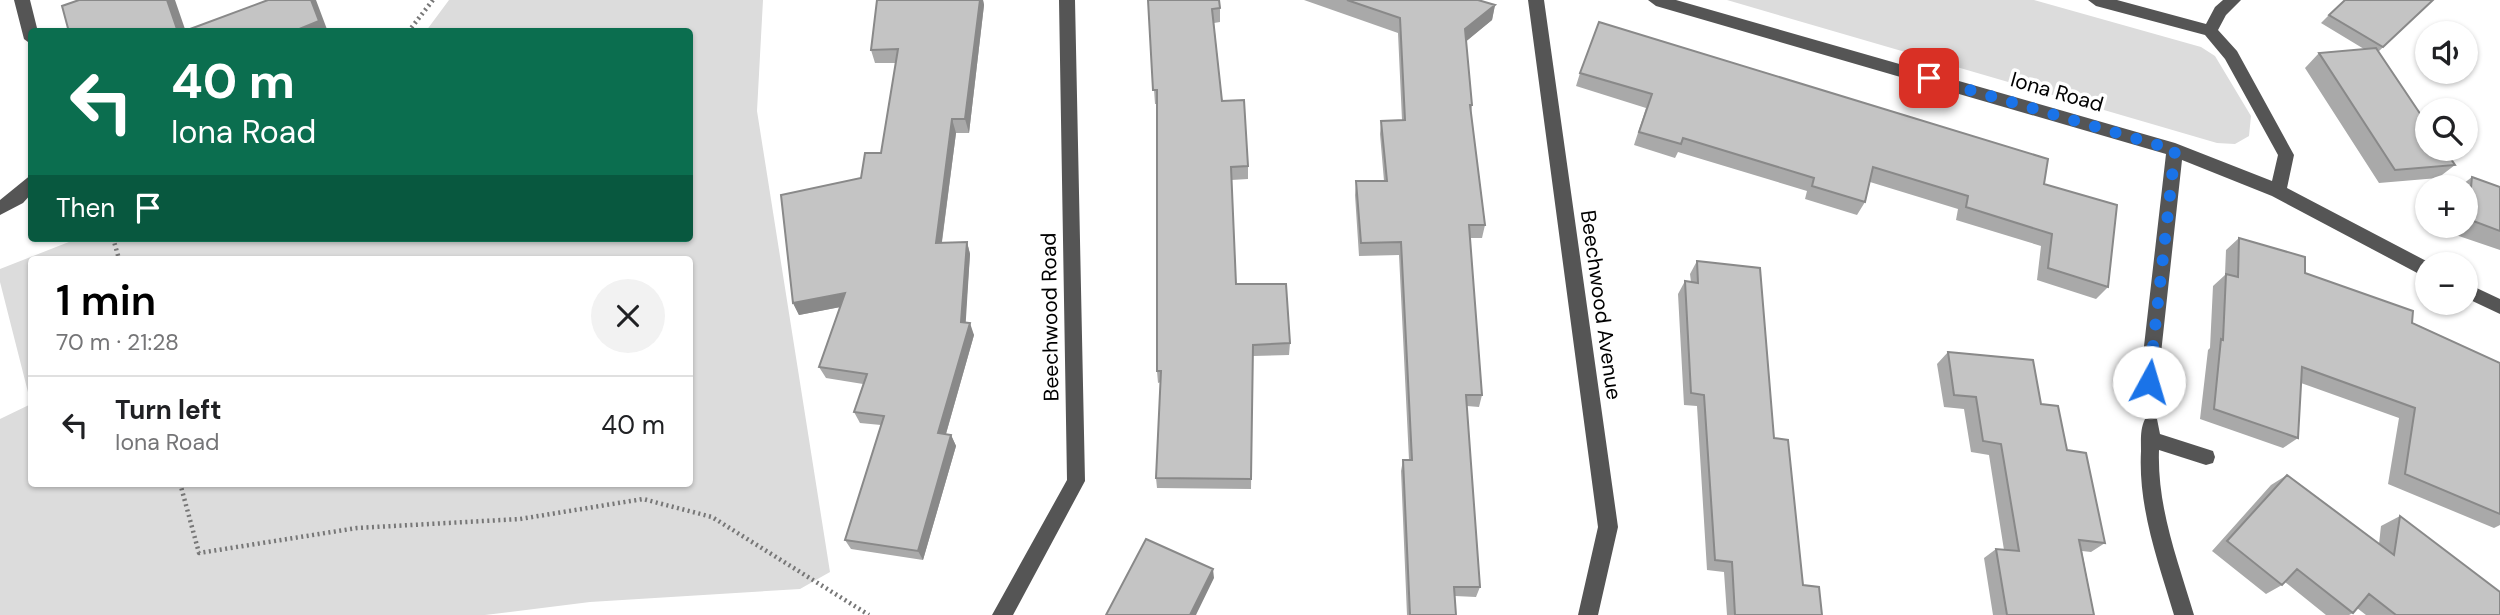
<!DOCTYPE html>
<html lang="en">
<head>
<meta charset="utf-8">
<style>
  body { margin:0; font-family:"DM Sans",sans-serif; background:#f2f2f2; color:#202124; height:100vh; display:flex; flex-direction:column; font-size:26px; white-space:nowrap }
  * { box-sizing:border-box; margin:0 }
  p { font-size:23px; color:#757577 }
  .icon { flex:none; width:38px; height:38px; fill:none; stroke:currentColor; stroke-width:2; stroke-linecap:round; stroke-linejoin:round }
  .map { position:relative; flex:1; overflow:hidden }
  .side { position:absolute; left:28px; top:256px; width:665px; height:231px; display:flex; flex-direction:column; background:#fff; border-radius:7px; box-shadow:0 2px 5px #0004 }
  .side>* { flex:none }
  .guide { position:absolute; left:28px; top:28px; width:665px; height:214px; border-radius:7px; box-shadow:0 2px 5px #0004; background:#0b6e4f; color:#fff; overflow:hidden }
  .fabs { position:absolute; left:2415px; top:21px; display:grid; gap:14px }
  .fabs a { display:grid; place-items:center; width:63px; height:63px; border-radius:50%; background:#fff; box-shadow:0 2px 5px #0004; font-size:35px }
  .pin { position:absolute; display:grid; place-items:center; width:60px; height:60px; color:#fff; margin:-30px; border-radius:14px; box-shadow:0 4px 10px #0006 }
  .me { position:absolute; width:77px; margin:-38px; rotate:6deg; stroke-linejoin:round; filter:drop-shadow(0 0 5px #0008) }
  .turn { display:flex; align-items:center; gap:24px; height:147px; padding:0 28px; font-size:32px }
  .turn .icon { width:91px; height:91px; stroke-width:2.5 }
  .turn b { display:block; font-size:49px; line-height:60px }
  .then { display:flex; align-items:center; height:66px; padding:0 28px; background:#0003; gap:14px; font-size:26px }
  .round { display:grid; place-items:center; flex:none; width:74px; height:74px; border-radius:37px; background:#f2f2f2 }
  .overview { display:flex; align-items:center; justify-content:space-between; height:119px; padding:0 28px }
  h1 { font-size:42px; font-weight:600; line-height:52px; color:#000 }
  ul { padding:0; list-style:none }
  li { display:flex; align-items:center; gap:21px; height:98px; padding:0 28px; border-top:2px solid #e0e0e0 }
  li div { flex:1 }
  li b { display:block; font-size:26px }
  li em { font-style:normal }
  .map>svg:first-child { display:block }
</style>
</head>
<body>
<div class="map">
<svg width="2500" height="615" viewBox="0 0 2500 615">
  <rect width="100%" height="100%" fill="#fff"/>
  <path fill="#dcdcdc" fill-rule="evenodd" d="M449 0H763L757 111 830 572 800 589 590 602 485 615H0V419L31 404 0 282V269L79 238H690V32L426 31ZM32 259H690V483H32Z
    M1727 0H2034L2201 47 2215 56 2251 116 2249 136 2235 144 2217 143Z"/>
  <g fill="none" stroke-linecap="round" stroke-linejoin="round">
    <path stroke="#777" stroke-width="4.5" stroke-dasharray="2 3.5" stroke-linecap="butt" d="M408 32 433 0
      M113 238 119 259
      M180 483 199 553 357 528 520 519 643 499 712 517 869 615"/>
    <path fill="#555" fill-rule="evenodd" d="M14 0H30L38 32H32V45L24 39Z
      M1059 0H1075L1085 481 1013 615H992L1067 480Z
      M1528 0H1544L1618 527 1598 615H1578L1598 527Z
      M1648 0H1676L2175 143 2272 181 2278 155 2225 59 2205 35 2096 6 2088 0H2117L2206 24 2215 7 2223 0H2241L2226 15 2218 30 2237 51 2294 155 2287 188 2432 264H2427V277L2421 275 2272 196 2182 160 2158 381 2155 387 2149 389 2143 387 2140 381 2166 154 1656 6Z
      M32 174V193L23 203 0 215V200Z
      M2466 283 2500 299V314L2466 298Z
      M2151 417 2157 419 2160 434 2213 451 2215 457 2213 463 2206 465 2159 450C2157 508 2178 561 2194 615H2174C2158 561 2138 508 2141 451 2141 440 2140 429 2145 419Z"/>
  </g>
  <path fill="#a9a9a9" d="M877 0H983L984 5 969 133H956L942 242H967L970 254 965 322 974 335 946 434 951 435 956 446 923 560 851 549 845 540 881 425 860 423 854 412 863 384 826 378 819 367 840 307 799 315 793 303 861 178 881 153 896 63H875L871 50Z
    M1148 0 1220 8V22L1214 23 1222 101 1248 166V179L1231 180 1236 284 1290 343 1289 355 1253 356 1251 489 1157 488 1156 478 1161 382 1158 383 1157 371V104H1155Z
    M1304 0H1478L1495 5 1492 20 1466 41 1472 105 1471 113 1485 225 1482 238H1470L1482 395 1479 407 1467 406 1480 587 1476 597 1455 596 1456 615H1407L1401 471 1403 460H1409L1399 255 1359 256 1355 195 1356 181H1384L1380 134 1381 121 1402 120 1398 33Z
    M2433 0 2378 52 2455 165 2438 178 2379 183 2305 68 2319 53 2364 49 2321 23 2329 15Z
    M1580 73 2044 184 2108 287 2096 299 2037 280 2041 246 1956 220 1958 209 1870 182 1865 202 1857 215 1805 199 1807 191 1678 152 1675 158 1634 145 1646 108 1576 86Z
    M2472 177 2500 187V250L2450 233 2451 226H2466V187H2459Z
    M2239 238 2305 273 2500 363V525L2494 528 2388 484 2399 418 2301 383 2298 438 2283 448 2200 419 2208 350 2210 348 2213 286 2225 275 2226 250Z
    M1697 261 1774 438 1803 585 1822 615H1727L1724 572 1707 570 1697 406 1684 405 1678 294 1685 281 1691 282 1690 274Z
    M1948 352 2041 404 2067 450 2105 543 2091 552 2082 551 2094 615H1993L1984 558 1996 549 2004 550 1989 455 1971 452 1964 409 1944 407 1937 364Z
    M2287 475 2379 544 2381 526 2400 516 2500 615H2366L2357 608 2353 613 2349 615H2326L2285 582 2282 585 2266 594 2212 551 2271 485Z"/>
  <path fill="#898989" d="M167 0H175L186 32H178Z
    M311 0H316L328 32H292Z
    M980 0H983L984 5 969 133 965 119Z
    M1495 5 1492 20 1463 44 1465 29Z
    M952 119 956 133 940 255 936 243Z
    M967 242 970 254 965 334 961 322Z
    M845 293 851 305 799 315 793 303Z
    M970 323 974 335 943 444 938 433Z
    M951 435 956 446 923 560 918 551Z
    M1213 569 1214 578 1196 615H1190Z"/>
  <path fill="#c4c4c4" stroke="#898989" stroke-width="2" d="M79 0H167L178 32H69L62 6Z
    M268 0H311L319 21 292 32H182Z
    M877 0H980L965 119H952L936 243 967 242 961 322 970 323 938 433 951 435 918 551 845 540 884 416 854 412 867 374 819 367 845 293 793 303 781 195 861 178 865 153H881L898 49 871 50Z
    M1148 0H1219L1220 8 1212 9 1222 101 1244 100 1248 166 1231 167 1236 284H1286L1290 343 1253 345 1251 479 1156 478 1161 371H1157V90H1153Z
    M1347 0H1478L1495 5 1465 29 1472 105H1470L1485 225H1469L1482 395H1466L1480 587H1454L1456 615H1410L1403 460H1412L1401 242 1361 243 1356 181H1387L1381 121 1405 120 1400 18Z
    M2345 0H2433L2383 47 2329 15Z
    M1599 22 2048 159 2044 184 2117 205 2108 287 2048 268 2052 234 1966 207 1968 196 1873 167 1865 202 1812 186 1814 178 1683 138 1681 144 1639 132 1652 94 1580 73Z
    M2376 48 2427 124V149H2444L2455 165 2395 170 2319 53Z
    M2472 177 2500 187V231L2468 219Z
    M2239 238 2305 257V273L2413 311 2412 323 2500 363V514L2405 474 2415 408 2302 367 2298 438 2214 409 2221 339 2223 340 2226 274 2238 277Z
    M1697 261 1760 268 1774 438 1788 440 1803 585 1819 587 1822 615H1735L1732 562 1715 560 1704 395 1691 393 1685 281 1698 283Z
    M1948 352 2033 360 2041 404 2058 406 2067 450 2086 453 2105 543 2079 540 2094 615H2007L1996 549 2019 551 2001 444 1983 441 1976 397 1954 395Z
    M2287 475 2394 555 2400 516 2500 592V615H2396L2369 594 2353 613 2297 569 2282 585 2227 541Z
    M1146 539 1213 569 1190 615H1106Z"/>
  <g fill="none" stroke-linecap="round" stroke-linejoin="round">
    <path stroke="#1a73e8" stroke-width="12" stroke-dasharray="0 21.6" d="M1929 78 2175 150 2149 382"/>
  </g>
  <g text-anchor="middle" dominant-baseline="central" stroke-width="7" stroke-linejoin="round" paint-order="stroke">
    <g font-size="21" fill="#000" stroke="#fff">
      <text transform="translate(2057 92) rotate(16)">Iona Road</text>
      <text transform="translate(1601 305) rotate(82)">Beechwood Avenue</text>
      <text transform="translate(1050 317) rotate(-91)">Beechwood Road</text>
    </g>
  </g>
</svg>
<div class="fabs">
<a><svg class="icon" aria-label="sound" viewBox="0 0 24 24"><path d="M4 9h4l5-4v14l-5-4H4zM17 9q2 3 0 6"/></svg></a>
<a><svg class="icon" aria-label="search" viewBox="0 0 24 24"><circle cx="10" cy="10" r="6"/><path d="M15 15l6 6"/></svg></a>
<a>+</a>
<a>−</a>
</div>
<div class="pin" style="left:1929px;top:78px;background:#d93025"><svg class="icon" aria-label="arrive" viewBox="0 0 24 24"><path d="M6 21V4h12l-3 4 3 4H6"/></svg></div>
<svg class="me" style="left:2149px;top:382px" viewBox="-20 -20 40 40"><circle r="19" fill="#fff"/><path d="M0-13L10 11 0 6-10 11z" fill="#1a73e8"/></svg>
<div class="guide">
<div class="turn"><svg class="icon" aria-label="left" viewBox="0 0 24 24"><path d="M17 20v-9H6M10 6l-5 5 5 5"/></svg><div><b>40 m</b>Iona Road</div></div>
<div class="then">Then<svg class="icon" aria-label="arrive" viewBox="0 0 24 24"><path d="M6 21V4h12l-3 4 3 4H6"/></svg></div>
</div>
<section class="side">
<div class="overview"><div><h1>1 min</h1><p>70 m · 21:28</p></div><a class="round"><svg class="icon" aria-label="close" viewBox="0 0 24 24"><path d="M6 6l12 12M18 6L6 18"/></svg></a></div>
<ul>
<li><svg class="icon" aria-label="left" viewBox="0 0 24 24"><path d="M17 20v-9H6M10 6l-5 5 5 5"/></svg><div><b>Turn left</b><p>Iona Road</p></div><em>40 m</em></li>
</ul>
</section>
</div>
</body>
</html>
